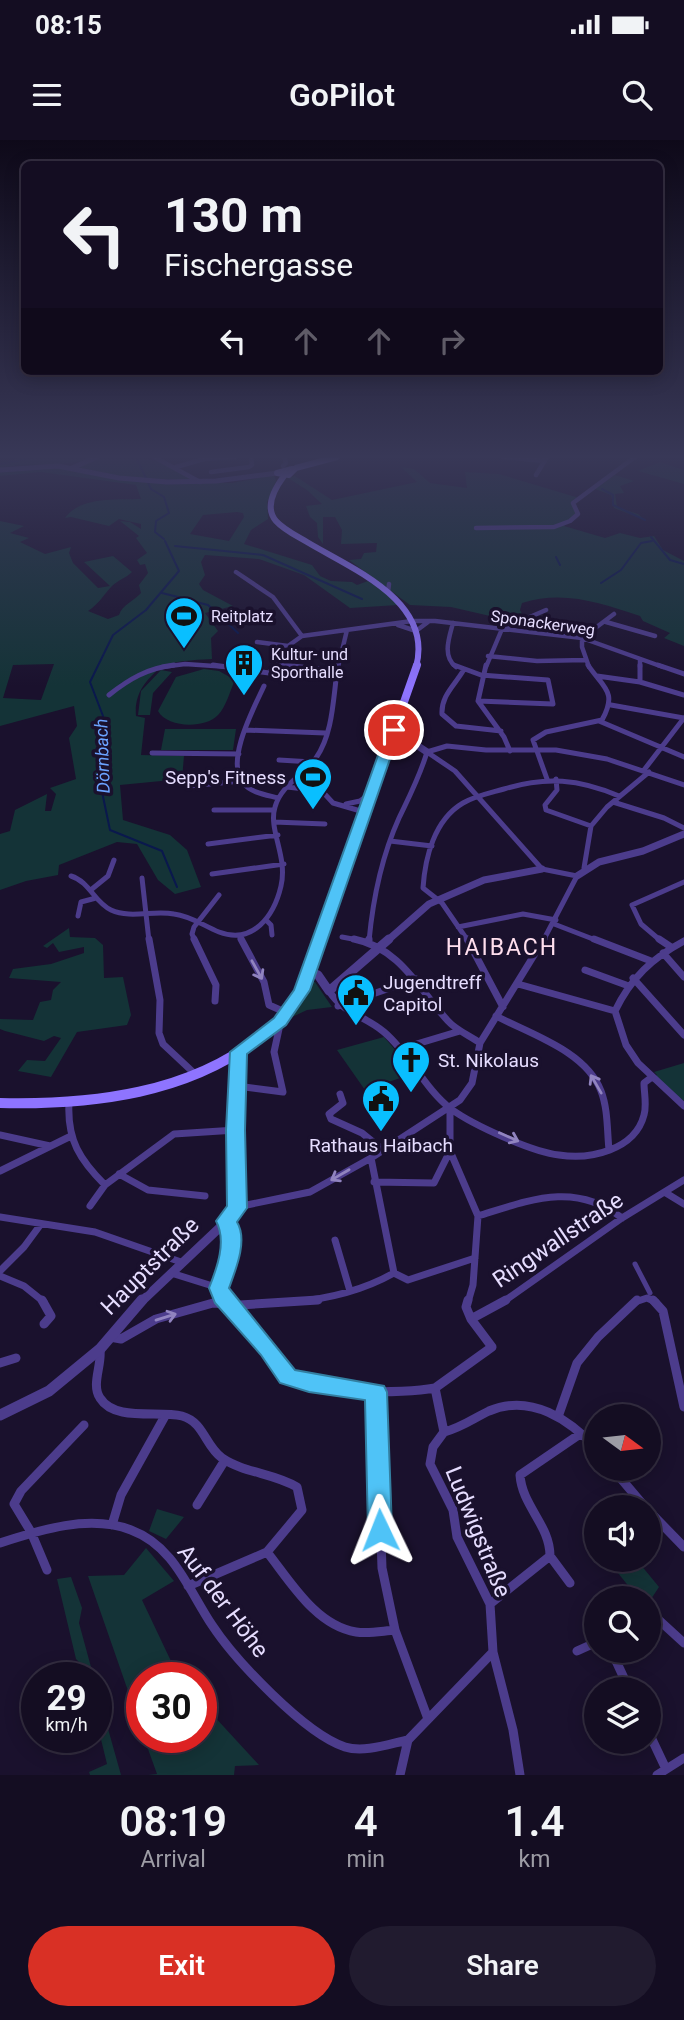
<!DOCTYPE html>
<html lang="en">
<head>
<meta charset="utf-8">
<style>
  body { margin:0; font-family:Roboto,sans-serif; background:#211b2f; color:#f1f3f6; height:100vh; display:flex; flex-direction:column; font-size:26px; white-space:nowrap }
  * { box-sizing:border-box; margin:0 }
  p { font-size:23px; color:#9d9ca5 }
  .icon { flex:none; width:38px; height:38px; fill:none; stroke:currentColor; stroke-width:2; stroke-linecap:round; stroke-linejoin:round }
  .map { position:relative; height:1635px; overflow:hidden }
  .side { display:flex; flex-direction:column; background:#140d22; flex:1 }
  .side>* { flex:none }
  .hud { position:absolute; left:21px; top:21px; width:642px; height:214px; border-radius:10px; box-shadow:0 4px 18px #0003,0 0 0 2px #332d40; background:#140d22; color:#f1f3f6; overflow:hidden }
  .needle { width:46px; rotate:105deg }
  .tools { position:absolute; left:584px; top:1264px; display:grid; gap:14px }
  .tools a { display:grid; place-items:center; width:77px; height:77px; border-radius:50%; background:#140d22; box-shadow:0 4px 18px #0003,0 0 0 2px #332d40; font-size:35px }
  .speed { position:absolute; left:21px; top:1522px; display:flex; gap:14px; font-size:35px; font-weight:700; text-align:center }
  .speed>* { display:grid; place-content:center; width:91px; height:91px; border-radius:50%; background:#140d22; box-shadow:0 4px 18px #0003,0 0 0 2px #332d40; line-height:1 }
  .speed small { font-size:18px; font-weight:400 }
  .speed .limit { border:10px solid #d22; background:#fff; color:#111 }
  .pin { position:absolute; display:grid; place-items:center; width:60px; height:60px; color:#fff; margin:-30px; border:4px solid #fff; border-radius:50%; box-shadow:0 2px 7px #0007 }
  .me { position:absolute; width:77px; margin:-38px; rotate:358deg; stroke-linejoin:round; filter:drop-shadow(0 0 5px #0008) }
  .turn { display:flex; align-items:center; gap:24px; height:147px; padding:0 28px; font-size:32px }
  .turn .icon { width:91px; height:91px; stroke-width:2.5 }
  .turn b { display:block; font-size:49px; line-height:60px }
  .lanes { display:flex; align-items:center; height:66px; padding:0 28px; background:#0003; justify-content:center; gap:35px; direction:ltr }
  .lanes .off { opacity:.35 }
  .eta { display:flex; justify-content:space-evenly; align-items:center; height:119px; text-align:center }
  .eta b { font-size:42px; font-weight:600; line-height:49px }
  .primary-button { display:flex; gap:14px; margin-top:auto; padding:14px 28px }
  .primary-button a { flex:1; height:80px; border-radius:42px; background:#d93025; color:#fff; font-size:28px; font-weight:600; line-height:80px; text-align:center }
  .primary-button a+a { background:#211b2f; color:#f1f3f6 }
  .status { display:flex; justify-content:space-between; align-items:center; height:49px; padding:0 35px; background:#140d22; direction:ltr }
  .status svg { height:19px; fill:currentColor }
  header { display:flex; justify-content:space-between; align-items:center; height:91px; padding:0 28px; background:#140d22; font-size:32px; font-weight:600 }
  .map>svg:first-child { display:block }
</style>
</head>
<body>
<div class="status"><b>08:15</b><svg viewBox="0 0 49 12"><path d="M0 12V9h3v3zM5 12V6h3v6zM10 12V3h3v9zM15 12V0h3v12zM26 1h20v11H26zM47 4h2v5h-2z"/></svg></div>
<header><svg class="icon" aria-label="menu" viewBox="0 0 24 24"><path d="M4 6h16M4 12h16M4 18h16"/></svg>GoPilot<svg class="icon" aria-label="search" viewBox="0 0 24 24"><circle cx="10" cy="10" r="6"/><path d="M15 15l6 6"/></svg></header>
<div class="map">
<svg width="684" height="1635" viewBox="0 0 684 1635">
  <rect width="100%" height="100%" fill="#1a112d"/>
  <path fill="#143337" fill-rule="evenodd" d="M15 317H94C63 329 32 321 0 328V322L15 320Z
    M100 317C141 317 159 316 193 340L135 339 81 328V325Z
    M660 322 684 330V344L638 331Z
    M401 327 414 329 430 343 467 348 465 332 499 334 579 358 573 363 578 374 564 386 605 398 620 393 640 398 654 396 663 410 684 421V506L664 498 670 493 643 481 640 476C600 463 564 450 522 463L520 470 523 476H490L451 467 410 465 349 420 361 419 364 413 376 412 377 403 341 404 342 390 335 377H323V404L318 397 317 383 310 377 306 366 322 364 307 350 288 338 295 336 332 360 417 342Z
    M63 328 129 341 232 343 274 335 276 341 267 362 268 379 251 390 244 404 312 425 320 436 331 441 352 442 357 445 368 441 386 453 398 465 350 468 304 435 259 419 205 415 201 422 205 435 199 444 203 450 233 466 205 473 218 491 211 498 212 519C169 521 158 525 119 544L161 527C145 541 134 554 136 576L145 578 141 615 184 616 182 639 120 645 123 680 170 695 187 710 201 747 175 754 158 740 137 704 117 702 59 725 58 735 26 741 0 750V694L10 691 15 670 47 654 45 671H51L56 654 50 648 76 639 69 598 77 586 74 566 0 586V381L24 386 10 393 29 398 20 402 45 414 71 407 69 413 73 423 98 448 110 446 84 422 113 416 132 432C126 438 118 440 112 446 104 454 100 463 88 471L108 479 119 475C122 465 135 460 141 453L139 445 148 433 145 424 140 425 137 420 147 413 136 398 139 396 120 381 130 382 141 389V384L119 379 109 386 71 377 65 378C81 356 116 360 141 359L136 345 41 332 0 336V331ZM237 372 243 373 244 377 229 401 190 394 203 375ZM54 524 41 560 3 558 13 525Z
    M615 335 634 341 620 346 624 353 615 354 617 367 638 374 645 380 614 368 611 355 595 349Z
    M204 529 219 531 235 540C230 551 226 567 218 575 205 589 167 588 158 571L176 537Z
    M161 530 172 532 153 553 150 575H138L141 551Z
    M165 589H236L233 610H161Z
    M69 788 70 797 95 798 103 805 104 838 123 837 131 875 127 885 77 892 51 937 18 931 27 920 45 921 61 898 54 896 44 901 5 891 0 889V879L33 880 40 862 51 860 53 850 61 842 9 838 13 829 51 824 84 813V807L59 812 53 803 47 808 43 806Z
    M310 842H315L332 867 307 870 288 879 305 856Z
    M384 897 415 933 365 950 337 910Z
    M684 923V961L652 937 657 935 654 932Z
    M157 1369 184 1377 166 1399 149 1391Z
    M146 1408 174 1441 142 1460 179 1538H142V1591L88 1436 124 1435Z
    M629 1419H636L659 1447 649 1462V1458H638L614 1428Z
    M71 1437 82 1468 79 1483 94 1538H86L83 1526 76 1519 57 1439Z
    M96 1546 121 1635H90L89 1632 107 1624 96 1579Z
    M201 1562 259 1625 235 1626 234 1635H148L157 1634 144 1598H201Z"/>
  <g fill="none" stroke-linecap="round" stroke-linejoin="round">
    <path stroke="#0a184d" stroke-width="2" d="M136 317 151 349 164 357 169 373 156 381 155 392 164 399
      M0 324 36 317
      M602 349 613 355V365L645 380
      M651 397 670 420 684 424
      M165 401 179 431 146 470 113 495 90 542 103 576 101 647 110 690 162 711 177 747
      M175 406 263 415 362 459
      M556 417 560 425
      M601 443 621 430 641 403 652 401
      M162 453 182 458
      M188 460 208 465 238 493"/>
    <path stroke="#4c3c8c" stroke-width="5" d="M635 1124 650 1153"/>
    <path stroke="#4c3c8c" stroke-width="4.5" d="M154 317 200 342
      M503 317 545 321
      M283 326 286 323 284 317
      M176 327 204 319 235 317
      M211 332 249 327 252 325 251 317
      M536 335 547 317
      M476 388 554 387 570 381 578 374 573 363 635 317
      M236 432 273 457 302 496
      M388 452 389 444
      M606 482 655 496
      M453 483C449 498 442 516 456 527
      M398 485 416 491 428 482
      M582 498 614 474
      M582 498V507L589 527
      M257 502 288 506
      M488 516 537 521 585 520
      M640 519V527
      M275 524 299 527
      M162 527 185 524 229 527
      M273 527 288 506 302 496 412 481H435L582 498 663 527
      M338 527 347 490
      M486 527 502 489 546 470"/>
    <path stroke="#4c3c8c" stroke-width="5" d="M213 525 269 533 275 525
      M283 525 338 531
      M454 525 481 535 548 540 553 564 478 561
      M486 525 478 561 504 597 510 611
      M640 525V542
      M658 525 684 534
      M463 531C454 546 441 556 442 574L456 586 501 591
      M597 536 640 542 684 555
      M264 546C254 568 225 621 243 643 251 653 267 655 278 658
      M109 555C129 539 148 528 174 525
      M611 565 684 578
      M599 581 684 617
      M245 590 325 593
      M427 612 447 606 486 610H556L607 619 684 645
      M427 612 455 631 542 729 577 736 543 801
      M152 613 239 614
      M279 620 312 622
      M644 630 684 578
      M547 639 533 600 546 592 602 580C618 551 603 548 588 525
      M556 639 557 650 545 665 546 670 591 686
      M189 646 241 641
      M287 647 322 651 333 663 364 672
      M613 662 664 678 684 688
      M346 664 360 661 372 652
      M214 670H273
      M274 682 325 684
      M390 701 432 706
      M208 704 278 695
      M584 728 591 686 607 667 649 632
      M212 734 284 724
      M71 736C90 742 94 762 111 770 131 779 153 770 174 774 191 776 204 786 219 792 253 805 274 776 281 746 288 716 268 690 275 667 281 645 304 635 316 618 334 592 333 555 338 525
      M142 738 149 801
      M92 749 108 736 114 720
      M78 776 81 762 96 758
      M266 780 271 785 272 795
      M554 784 598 801
      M458 787 523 774 556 780
      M240 797 242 801
      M342 797 363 801
      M195 801 192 794 194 787 219 755
      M369 801C373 758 381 718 399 678 410 655 420 636 427 612
      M468 801 442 763 423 748C425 718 434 680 463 663 475 656 490 653 504 649 546 636 579 639 619 656
      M661 801 641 784 632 765 684 742"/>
    <path stroke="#4c3c8c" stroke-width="7" d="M149 799 160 860 159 893 163 904 195 934
      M194 799 216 845 215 861
      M241 799 264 842 269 865 287 873
      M354 799C400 808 419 849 448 881 456 890 470 896 480 903
      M467 799 503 867
      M594 799 651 821
      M659 799 671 807
      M684 801C652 818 631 838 615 871L626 905 638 923 684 966
      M369 802V799
      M663 813 684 837
      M585 830 626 845
      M633 838 684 895
      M518 844 615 871
      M329 851C345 875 364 875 384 892 410 914 424 948 451 969 473 985 532 1012 559 1015 590 1020 635 1010 644 975 647 965 644 953 644 943L652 937
      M338 866 416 839
      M496 876C530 894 586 911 601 951 608 969 607 990 609 1010
      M400 909 460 891
      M237 946 283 952 274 912 279 889 277 884
      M340 954 343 963 329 974 331 979 362 993 383 1010
      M69 963C67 1000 80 1020 105 1045
      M450 968V1011L478 1076 473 1145 468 1162
      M0 995 50 1006
      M0 1031 69 997
      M119 1034 148 1050 205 1056
      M374 1042 434 1043 450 1011
      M666 1053 684 1064
      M90 1066 105 1045 174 994 236 990
      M237 1067 310 1052 371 1018 460 960 472 943 480 903 544 799
      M478 1076C530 1060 575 1041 622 1078
      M0 1077 95 1092 181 1122
      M335 1100 350 1151
      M0 1131 24 1107 41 1084
      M171 1133 219 1148
      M394 1133 408 1140 475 1118
      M0 1136 24 1146 44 1162
      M219 1148 227 1162
      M219 1148C226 1129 238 1100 226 1081
      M292 1162C329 1159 362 1151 394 1133L371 1018
      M503 1162 622 1078 684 1040
      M635 1162 647 1158 656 1162"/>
    <path stroke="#4c3c8c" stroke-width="9" d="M42 1160 51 1176 44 1184
      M225 1160C239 1174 253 1188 265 1204 272 1213 277 1228 286 1235 312 1255 403 1254 435 1248
      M653 1160 663 1171 684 1267
      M471 1179 506 1160
      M110 1197 121 1199 156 1179 213 1163 240 1165 318 1160
      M100 1210C102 1225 91 1245 100 1258 115 1282 158 1270 182 1276 204 1282 205 1306 222 1318 244 1333 274 1333 297 1347L302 1370 267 1412 188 1446
      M0 1223 16 1218
      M435 1248 444 1292 433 1307 430 1324 453 1370 457 1397 490 1464 493 1512 513 1590 520 1635
      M435 1248 492 1207 471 1179 466 1167 468 1160
      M376 1252 382 1428 395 1490 428 1579
      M559 1274 577 1223 598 1197 637 1160
      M444 1292C461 1288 474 1278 489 1271 531 1253 570 1280 597 1309
      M612 1328 645 1367
      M197 1365 225 1320
      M649 1371 684 1407
      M112 1385 121 1355 165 1276
      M0 1403C40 1390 89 1374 131 1390 174 1406 188 1449 212 1485 235 1520 305 1594 345 1607 364 1613 389 1604 408 1600
      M267 1412C290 1441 316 1486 356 1492 369 1494 382 1491 395 1490
      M550 1416 570 1443
      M47 1430 31 1392 14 1364 21 1351 84 1285
      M490 1464 550 1416C550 1385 522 1366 520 1335L580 1294
      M649 1471 684 1503
      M611 1510 629 1549
      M577 1511 597 1502
      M649 1593 666 1629
      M400 1635 408 1600 493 1512
      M657 1635 684 1618"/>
    <path stroke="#4c3c8c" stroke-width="5" d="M72 328 97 317
      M0 330 58 326 119 338 167 342 216 341 278 333"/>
    <path stroke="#4c3c8c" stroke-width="7" d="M394 590 427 612
      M577 736 599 722 643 711 684 694
      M387 801 429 764 484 740 542 729"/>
    <path stroke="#4c3c8c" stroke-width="9" d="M310 832 318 835 329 851 389 799
      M141 1162 234 1074 237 1067 239 912"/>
    <path stroke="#4c3c8c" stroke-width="11" d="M0 1275 49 1251 100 1209 142 1160"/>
    <path stroke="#8e74ff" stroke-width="6" d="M296 328 289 335 277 333 337 317
      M284 336C275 348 264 367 276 381 284 390 297 396 307 402 352 429 434 461 416 527"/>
    <path stroke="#8e74ff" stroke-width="8" d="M320 801 417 525"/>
    <path stroke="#8e74ff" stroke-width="10" d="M0 963C92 965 191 954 264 894 278 882 294 866 302 850 310 834 315 816 320 799"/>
  </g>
  <defs><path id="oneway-shaft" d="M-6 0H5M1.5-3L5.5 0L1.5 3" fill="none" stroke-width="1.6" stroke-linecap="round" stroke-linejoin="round" transform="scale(1.75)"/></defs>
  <g stroke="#9184c0">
    <use href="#oneway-shaft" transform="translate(257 830) rotate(61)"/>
    <use href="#oneway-shaft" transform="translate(596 944) rotate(-120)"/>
    <use href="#oneway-shaft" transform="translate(509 997) rotate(24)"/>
    <use href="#oneway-shaft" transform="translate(340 1035) rotate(150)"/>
    <use href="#oneway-shaft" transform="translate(166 1177) rotate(-17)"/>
  </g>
  <linearGradient id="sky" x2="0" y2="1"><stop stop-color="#0e0919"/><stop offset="0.58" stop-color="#383857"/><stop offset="1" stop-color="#383857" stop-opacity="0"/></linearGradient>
  <rect width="684" height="546" fill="url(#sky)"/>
  <path fill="#4fc3f7" stroke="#337fa1" stroke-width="2" d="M394 587 400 590 310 850 286 885 247 914 245 990 247 1068 237 1082C248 1100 236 1129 229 1148L295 1230 384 1246 387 1252 392 1390 388 1398 380 1401 371 1398 368 1390 365 1260 309 1252 280 1243 261 1215 215 1163 209 1148C217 1128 227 1101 216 1081L227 1066 226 990 230 912 274 878 294 850 387 590Z"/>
  <defs>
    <symbol id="stadium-pin" viewBox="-11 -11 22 30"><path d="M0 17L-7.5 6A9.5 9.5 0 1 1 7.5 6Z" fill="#09bfff" stroke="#1a112d"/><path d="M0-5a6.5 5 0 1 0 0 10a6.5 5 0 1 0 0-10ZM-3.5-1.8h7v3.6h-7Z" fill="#111"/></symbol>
    <symbol id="building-pin" viewBox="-11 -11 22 30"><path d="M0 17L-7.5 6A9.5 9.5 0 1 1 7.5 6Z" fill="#09bfff" stroke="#1a112d"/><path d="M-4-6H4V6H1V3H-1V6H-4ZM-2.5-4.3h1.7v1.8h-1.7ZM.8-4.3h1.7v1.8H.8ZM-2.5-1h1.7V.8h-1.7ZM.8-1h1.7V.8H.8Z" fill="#111"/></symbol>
    <symbol id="civic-pin" viewBox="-11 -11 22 30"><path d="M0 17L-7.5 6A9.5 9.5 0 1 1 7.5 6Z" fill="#09bfff" stroke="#1a112d"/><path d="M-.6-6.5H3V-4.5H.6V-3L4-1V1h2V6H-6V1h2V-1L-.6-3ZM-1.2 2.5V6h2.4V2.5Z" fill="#111"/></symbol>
    <symbol id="church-pin" viewBox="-11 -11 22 30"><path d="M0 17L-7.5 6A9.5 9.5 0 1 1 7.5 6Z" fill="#09bfff" stroke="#1a112d"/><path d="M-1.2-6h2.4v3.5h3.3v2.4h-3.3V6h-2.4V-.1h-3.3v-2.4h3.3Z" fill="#111"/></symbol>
  </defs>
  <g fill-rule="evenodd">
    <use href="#stadium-pin" x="162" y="454" width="44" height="60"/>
    <use href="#building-pin" x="222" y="501" width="44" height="60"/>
    <use href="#stadium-pin" x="291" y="615" width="44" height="60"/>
    <use href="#civic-pin" x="334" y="831" width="44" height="60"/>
    <use href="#church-pin" x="389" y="898" width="44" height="60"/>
    <use href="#civic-pin" x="359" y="937" width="44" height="60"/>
  </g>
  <g text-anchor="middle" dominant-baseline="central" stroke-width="7" stroke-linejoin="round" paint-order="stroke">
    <g font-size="16" fill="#e6ddff" stroke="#1a112d" text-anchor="start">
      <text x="211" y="476">Reitplatz</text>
      <text x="271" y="514">Kultur- und<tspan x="271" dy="18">Sporthalle</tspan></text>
    </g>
    <g font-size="16" fill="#e6ddff" stroke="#1a112d">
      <text transform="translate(543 483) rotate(8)">Sponackerweg</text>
    </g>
    <g font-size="18" font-style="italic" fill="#6ba3ff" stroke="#1a112d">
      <text transform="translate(102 616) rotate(-92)">Dörnbach</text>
    </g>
    <g font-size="19" fill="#e6ddff" stroke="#1a112d" text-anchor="start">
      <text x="286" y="637" text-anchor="end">Sepp's Fitness</text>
      <text x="383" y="842">Jugendtreff<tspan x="383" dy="22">Capitol</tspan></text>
      <text x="438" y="920">St. Nikolaus</text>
      <text x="381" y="1005" text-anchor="middle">Rathaus Haibach</text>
    </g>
    <g font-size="23" letter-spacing="2" fill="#ffdfee" stroke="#1a112d">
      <text x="502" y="807">HAIBACH</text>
    </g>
    <g font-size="23" fill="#e6ddff" stroke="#1a112d">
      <text transform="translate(558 1100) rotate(-34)">Ringwallstraße</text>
      <text transform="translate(150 1126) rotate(-45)">Hauptstraße</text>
      <text transform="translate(478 1392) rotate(68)">Ludwigstraße</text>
      <text transform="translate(223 1461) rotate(53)">Auf der Höhe</text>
    </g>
  </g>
</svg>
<div class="tools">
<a><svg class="needle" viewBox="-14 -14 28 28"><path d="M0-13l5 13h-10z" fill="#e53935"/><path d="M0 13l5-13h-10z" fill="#9d9ca5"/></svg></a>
<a><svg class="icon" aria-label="sound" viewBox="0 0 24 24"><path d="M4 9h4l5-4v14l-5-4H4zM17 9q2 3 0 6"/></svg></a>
<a><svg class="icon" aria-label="search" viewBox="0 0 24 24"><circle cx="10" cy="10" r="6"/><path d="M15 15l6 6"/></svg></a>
<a><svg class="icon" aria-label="layers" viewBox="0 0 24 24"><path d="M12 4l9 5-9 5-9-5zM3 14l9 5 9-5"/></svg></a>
</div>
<div class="speed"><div>29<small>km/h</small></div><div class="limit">30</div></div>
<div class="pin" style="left:394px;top:590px;background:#d93025"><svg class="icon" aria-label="arrive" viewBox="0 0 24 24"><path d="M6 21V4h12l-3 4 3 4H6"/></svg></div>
<svg class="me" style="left:380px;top:1390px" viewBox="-20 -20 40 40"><path d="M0-17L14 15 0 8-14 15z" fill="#4fc3f7" stroke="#fff" stroke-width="4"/></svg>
<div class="hud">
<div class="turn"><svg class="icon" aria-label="left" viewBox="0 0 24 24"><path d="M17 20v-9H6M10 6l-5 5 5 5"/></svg><div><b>130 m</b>Fischergasse</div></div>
<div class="lanes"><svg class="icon" aria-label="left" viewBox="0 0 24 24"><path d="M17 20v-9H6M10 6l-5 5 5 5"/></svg><svg class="icon off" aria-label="ahead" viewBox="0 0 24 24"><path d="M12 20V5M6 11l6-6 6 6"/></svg><svg class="icon off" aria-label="ahead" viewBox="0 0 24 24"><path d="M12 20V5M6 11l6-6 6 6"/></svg><svg class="icon off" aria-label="right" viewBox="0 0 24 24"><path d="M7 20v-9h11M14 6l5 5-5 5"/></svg></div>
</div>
</div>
<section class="side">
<div class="eta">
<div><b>08:19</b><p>Arrival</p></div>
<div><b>4</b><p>min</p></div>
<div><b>1.4</b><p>km</p></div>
</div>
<div class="primary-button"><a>Exit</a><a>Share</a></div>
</section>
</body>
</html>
